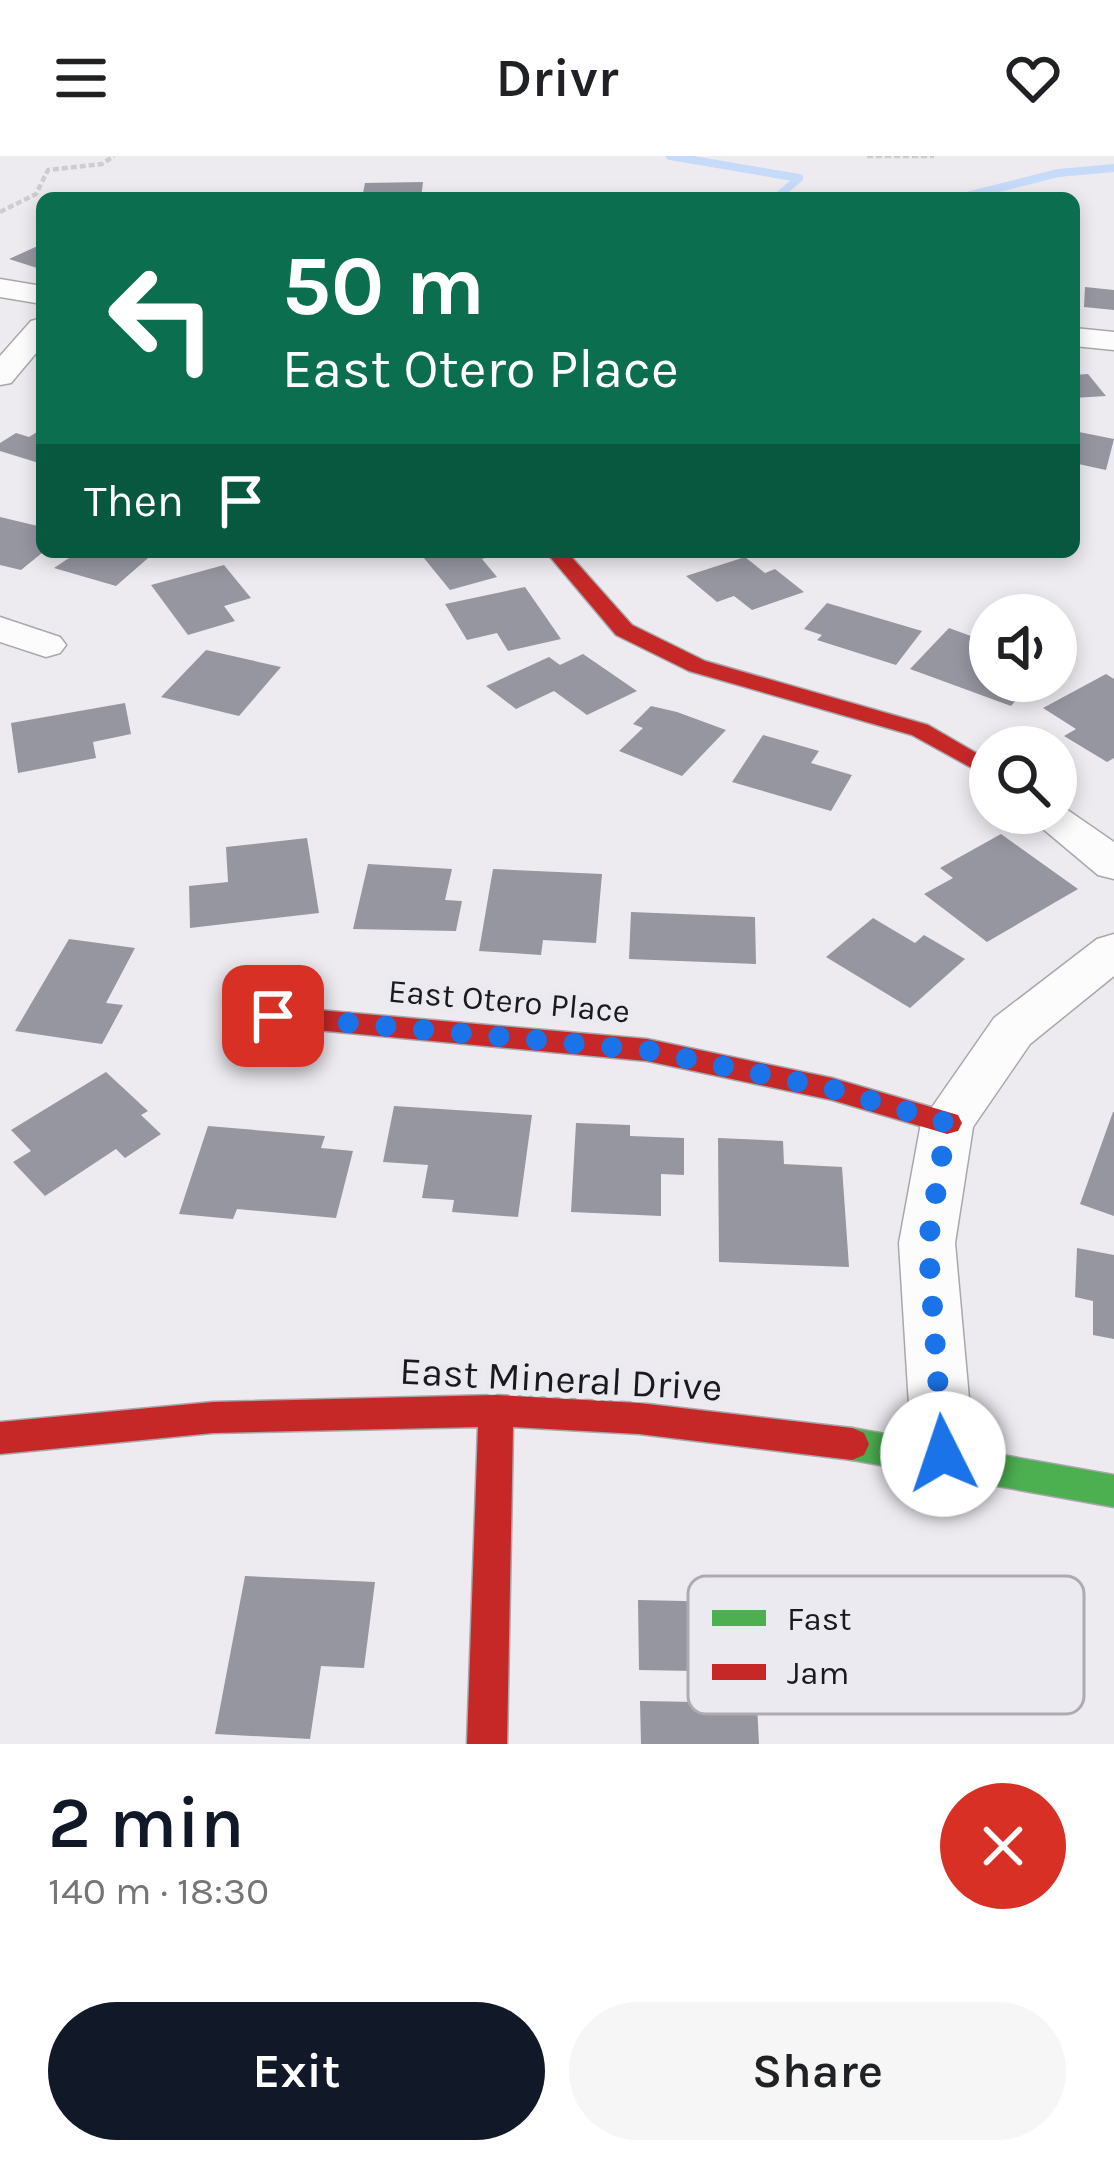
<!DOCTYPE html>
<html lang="en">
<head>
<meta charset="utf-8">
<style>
  body { margin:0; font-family:Karla,sans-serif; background:#f6f6f6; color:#202124; height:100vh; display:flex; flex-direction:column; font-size:45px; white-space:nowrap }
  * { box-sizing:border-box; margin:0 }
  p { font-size:39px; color:#757577 }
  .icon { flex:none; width:66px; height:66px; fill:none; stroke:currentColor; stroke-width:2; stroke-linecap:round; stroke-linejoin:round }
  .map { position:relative; height:1588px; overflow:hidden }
  .sheet { display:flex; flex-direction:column; background:#fff; flex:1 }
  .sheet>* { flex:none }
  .top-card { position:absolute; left:36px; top:36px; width:1044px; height:366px; border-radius:18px; box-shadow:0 6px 18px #0003; background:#0b6e4f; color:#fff; overflow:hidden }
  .controls { position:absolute; left:969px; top:438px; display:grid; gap:24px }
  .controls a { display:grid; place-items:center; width:108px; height:108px; border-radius:50%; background:#fff; box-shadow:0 6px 18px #0003; font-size:60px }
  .pin { position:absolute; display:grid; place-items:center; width:102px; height:102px; color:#fff; margin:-51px; border-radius:24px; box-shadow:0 6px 18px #0006 }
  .me { position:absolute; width:132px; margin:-66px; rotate:356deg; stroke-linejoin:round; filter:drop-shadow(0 0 9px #0008) }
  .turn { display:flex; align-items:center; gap:42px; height:252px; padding:0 48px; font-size:54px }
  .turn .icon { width:156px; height:156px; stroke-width:2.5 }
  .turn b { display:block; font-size:84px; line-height:102px }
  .then { display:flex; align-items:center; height:114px; padding:0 48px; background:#0003; gap:24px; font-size:45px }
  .round { display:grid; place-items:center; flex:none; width:126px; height:126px; border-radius:63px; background:#f6f6f6 }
  .summary { display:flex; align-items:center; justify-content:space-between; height:204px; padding:0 48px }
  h1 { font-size:72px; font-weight:600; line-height:90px; color:#111827 }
  .cta { display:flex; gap:24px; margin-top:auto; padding:24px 48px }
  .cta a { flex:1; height:138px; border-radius:72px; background:#111827; color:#fff; font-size:48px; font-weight:600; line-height:138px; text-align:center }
  .cta a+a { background:#f6f6f6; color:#202124 }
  header { display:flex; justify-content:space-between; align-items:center; height:156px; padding:0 48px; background:#fff; font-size:54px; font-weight:600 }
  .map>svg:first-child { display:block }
</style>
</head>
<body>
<header><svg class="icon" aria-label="menu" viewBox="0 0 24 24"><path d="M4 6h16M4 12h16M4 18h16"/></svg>Drivr<svg class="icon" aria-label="heart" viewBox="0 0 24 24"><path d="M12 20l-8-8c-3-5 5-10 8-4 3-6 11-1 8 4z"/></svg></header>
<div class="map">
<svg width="1114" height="1588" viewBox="0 0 1114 1588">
  <rect width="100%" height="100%" fill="#edebf0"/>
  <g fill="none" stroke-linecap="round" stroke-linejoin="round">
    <path stroke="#c6dbf9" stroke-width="8" d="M670 0 799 22 776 42
      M959 42 1058 17 1114 12"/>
  </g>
  <path fill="#9696a1" d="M423 26 421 42H362L365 27Z
    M42 88V110L37 112 9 103Z
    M1085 131 1114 134V154L1084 151Z
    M1088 218 1106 240 1074 242V219Z
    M42 273V308L0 295V287L16 277 29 281Z
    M1074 275 1114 283 1106 314 1074 307Z
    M0 361 42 371V397L21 414 0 409Z
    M78 396H155L116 430 54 412Z
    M419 396H502V397L482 403 497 421 450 434Z
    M745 401 765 417 775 413 804 436 752 454 734 440 717 446 686 420Z
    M224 409 251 442 224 450 235 465 188 479 151 429Z
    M525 431 561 483 508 495 497 477 467 484 445 448Z
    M827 447 922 475 896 509 817 484 822 479 804 473Z
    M949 472 990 487V525H1032L1011 550 910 513Z
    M206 494 281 511 239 560 161 541Z
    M583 498 637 535 587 559 554 535 516 553 486 530 549 501 560 509Z
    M1106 518 1114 523V602L1107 606 1064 580 1076 573 1043 552Z
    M125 547 131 578 93 586 96 602 18 617 11 567Z
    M651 550 677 556 726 574 682 620 619 595 643 572 633 568Z
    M763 579 819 595 811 607 852 619 831 655 732 626Z
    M1001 678 1078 733 987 786 924 738 953 722 940 712Z
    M307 682 319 757 190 772 189 730 228 726 226 691Z
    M368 708 452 713 445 744 462 745 456 775 353 773Z
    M493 713 602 718 596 787 543 784 541 799 479 795Z
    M631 756 755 761 756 808 629 803Z
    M873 762 915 787 924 779 965 803 910 852 826 801Z
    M69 783 135 792 106 847 123 849 102 888 15 875Z
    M106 916 148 955 141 959 161 978 125 1002 116 993 45 1040 13 1006 31 995 11 974Z
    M394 950 532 959 518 1061 452 1056 454 1044 422 1042 428 1009 383 1006Z
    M1113 956H1114V1060L1080 1048Z
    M576 967 630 969V980L684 982V1019L661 1018V1060L571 1056Z
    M208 970 325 980 321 992 353 995 336 1062 237 1053 233 1063 179 1058Z
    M718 982 783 985 784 1008 842 1011 849 1111 719 1106Z
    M1077 1092 1114 1099V1183L1093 1179V1145L1075 1141Z
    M245 1420 375 1426 364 1512 321 1510 310 1583 215 1578Z
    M638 1444 820 1448 827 1530 756 1528 759 1588H641L640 1545 697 1546 696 1515 639 1514Z"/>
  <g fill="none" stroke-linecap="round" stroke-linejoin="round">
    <defs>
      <path id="street" d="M0 123 42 130V148L0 141Z
        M42 162V190L11 227 0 229V200L31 165Z
        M1074 172 1114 176V194L1074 190Z
        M0 461 60 481 66 489 60 497 46 501 0 486Z
        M1056 646 1114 686V723L1098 719 1024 657H1056Z
        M1114 778V820L1030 888 973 971 955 1087 974 1298 965 1318 943 1326 921 1318 912 1298 899 1087 921 967 994 862 1097 783Z"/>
      <path id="fast" d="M852 1272 1114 1319V1351L852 1304 840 1299 835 1288 840 1277Z"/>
      <path id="jam" d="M546 396H567L632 469 705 505 928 569 990 605V622L912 579 689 515 616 479Z
        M273 850 647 883 832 922 958 959 962 967 958 975 947 978 832 944 647 905 273 870 263 867 259 860 263 853Z
        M496 1239 639 1247 852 1272 864 1277 869 1288 864 1299 852 1304 639 1278 513 1271 507 1588H467L478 1271 213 1277 0 1298V1266L213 1246Z"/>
    </defs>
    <use href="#street" stroke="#a8a7ab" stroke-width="3"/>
    <use href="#fast" stroke="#a8a7ab" stroke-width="3"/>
    <use href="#jam" stroke="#a8a7ab" stroke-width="3"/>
    <path stroke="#cdcdce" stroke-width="4.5" stroke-dasharray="6 3" stroke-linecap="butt" d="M867 0H934
      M0 56 36 38 48 14 102 8 114 0"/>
    <use href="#street" fill="#fcfcfd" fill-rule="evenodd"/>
    <use href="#fast" fill="#4caf50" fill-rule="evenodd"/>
    <use href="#jam" fill="#c62828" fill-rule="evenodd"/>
  </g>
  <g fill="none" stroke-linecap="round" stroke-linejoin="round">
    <path stroke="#1a73e8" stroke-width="21" stroke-dasharray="0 37.8" d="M273 860 646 894 832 933 947 967 928 1087 943 1298"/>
  </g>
  <g text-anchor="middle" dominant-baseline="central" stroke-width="12" stroke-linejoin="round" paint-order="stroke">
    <g font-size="33" fill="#1a191c" stroke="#eceaf1">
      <text transform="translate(509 845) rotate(5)">East Otero Place</text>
    </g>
    <g font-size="39" fill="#1a191c" stroke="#eceaf1">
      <text transform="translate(561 1223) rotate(3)">East Mineral Drive</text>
    </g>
  </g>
  <rect x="688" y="1420" width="396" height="138" rx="18" fill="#eceaf1" stroke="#adabb1" stroke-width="3"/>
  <rect x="712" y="1454" width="54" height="16" fill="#4caf50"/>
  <rect x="712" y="1508" width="54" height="16" fill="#c62828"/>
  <g font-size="33" fill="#1a191c">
    <text x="787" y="1474">Fast</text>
    <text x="787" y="1528">Jam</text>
  </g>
</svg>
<div class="controls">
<a><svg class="icon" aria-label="sound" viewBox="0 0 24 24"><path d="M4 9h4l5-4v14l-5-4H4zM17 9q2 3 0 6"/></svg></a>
<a><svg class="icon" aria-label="search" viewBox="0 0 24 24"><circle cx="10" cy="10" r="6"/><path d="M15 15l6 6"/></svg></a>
</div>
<div class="pin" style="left:273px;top:860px;background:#d93025"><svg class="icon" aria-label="arrive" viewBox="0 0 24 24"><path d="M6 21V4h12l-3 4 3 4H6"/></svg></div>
<svg class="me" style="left:943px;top:1298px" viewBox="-20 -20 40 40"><circle r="19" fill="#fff"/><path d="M0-13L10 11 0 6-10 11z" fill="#1a73e8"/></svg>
<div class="top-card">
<div class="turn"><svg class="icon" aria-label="left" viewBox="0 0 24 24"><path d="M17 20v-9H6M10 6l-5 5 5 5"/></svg><div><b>50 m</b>East Otero Place</div></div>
<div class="then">Then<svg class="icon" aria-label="arrive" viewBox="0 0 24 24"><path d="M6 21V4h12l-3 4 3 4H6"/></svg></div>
</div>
</div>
<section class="sheet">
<div class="summary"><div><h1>2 min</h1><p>140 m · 18:30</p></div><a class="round" style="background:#d93025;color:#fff"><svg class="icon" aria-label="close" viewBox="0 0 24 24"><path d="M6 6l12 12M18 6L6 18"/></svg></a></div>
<div class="cta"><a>Exit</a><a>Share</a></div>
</section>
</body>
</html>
